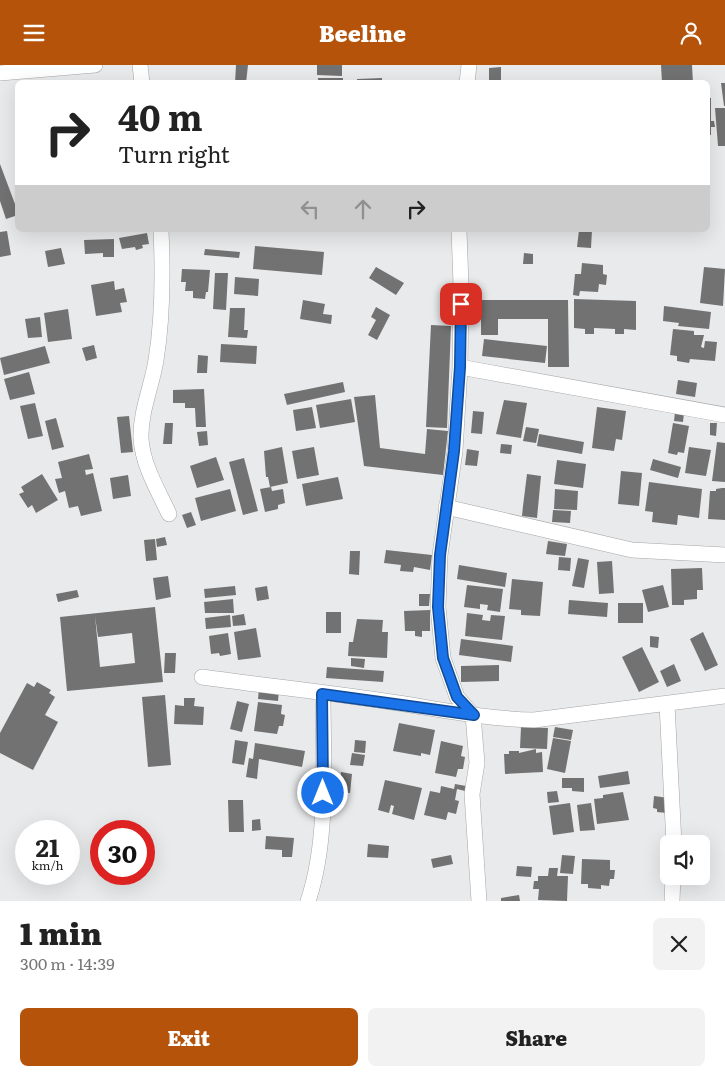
<!DOCTYPE html>
<html lang="en">
<head>
<meta charset="utf-8">
<style>
  body { margin:0; font-family:Literata,serif; background:#f2f2f2; color:#222; height:100vh; display:flex; flex-direction:column; font-size:19px; white-space:nowrap }
  * { box-sizing:border-box; margin:0 }
  p { font-size:16px; color:#767676 }
  .icon { flex:none; width:28px; height:28px; fill:none; stroke:currentColor; stroke-width:2; stroke-linecap:round; stroke-linejoin:round }
  .map { position:relative; height:836px; overflow:hidden }
  .sheet { display:flex; flex-direction:column; background:#fff; flex:1 }
  .sheet>* { flex:none }
  .banner { position:absolute; left:15px; top:15px; width:695px; height:152px; border-radius:8px; box-shadow:0 5px 20px #0002; background:#fff; color:#222; overflow:hidden }
  .fabs { position:absolute; left:660px; top:770px; display:grid; gap:10px }
  .fabs a { display:grid; place-items:center; width:50px; height:50px; border-radius:8px; background:#fff; box-shadow:0 5px 20px #0002; font-size:25px }
  .speed { position:absolute; left:15px; top:755px; display:flex; gap:10px; font-size:25px; font-weight:700; text-align:center }
  .speed>* { display:grid; place-content:center; width:65px; height:65px; border-radius:50%; background:#fff; box-shadow:0 5px 20px #0002; line-height:1 }
  .speed small { font-size:12px; font-weight:400 }
  .speed .limit { border:8px solid #d22; background:#fff; color:#111 }
  .pin { position:absolute; display:grid; place-items:center; width:42px; height:42px; color:#fff; margin:-21px; border-radius:10px; box-shadow:0 2px 8px #0006 }
  .me { position:absolute; width:55px; margin:-28px; rotate:0deg; stroke-linejoin:round; filter:drop-shadow(0 0 4px #0008) }
  .turn { display:flex; align-items:center; gap:18px; height:105px; padding:0 20px; font-size:22px }
  .turn .icon { width:65px; height:65px; stroke-width:2.5 }
  .turn b { display:block; font-size:35px; line-height:42px }
  .lanes { display:flex; align-items:center; height:48px; padding:0 20px; background:#0003; justify-content:center; gap:25px; direction:ltr }
  .lanes .off { opacity:.35 }
  .round { display:grid; place-items:center; flex:none; width:52px; height:52px; border-radius:8px; background:#f2f2f2 }
  .overview { display:flex; align-items:center; justify-content:space-between; height:85px; padding:0 20px }
  h1 { font-size:30px; font-weight:800; line-height:38px }
  .primary-button { display:flex; gap:10px; margin-top:auto; padding:10px 20px }
  .primary-button a { flex:1; height:58px; border-radius:8px; background:#b45309; color:#fff; font-size:20px; font-weight:800; line-height:58px; text-align:center }
  .primary-button a+a { background:#f2f2f2; color:#222 }
  header { display:flex; justify-content:space-between; align-items:center; height:65px; padding:0 20px; background:#b45309; color:#fff; font-size:22px; font-weight:800 }
  .map>svg:first-child { display:block }
</style>
</head>
<body>
<header><svg class="icon" aria-label="menu" viewBox="0 0 24 24"><path d="M4 6h16M4 12h16M4 18h16"/></svg>Beeline<svg class="icon" aria-label="person" viewBox="0 0 24 24"><circle cx="12" cy="8" r="4"/><path d="M4 21q1-7 8-7t8 7"/></svg></header>
<div class="map">
<svg width="725" height="836" viewBox="0 0 725 836">
  <rect width="100%" height="100%" fill="#e9eaeb"/>
  <path fill="#737272" fill-rule="evenodd" d="M236 0H248L246 18H235Z
    M317 0H342V11L317 10Z
    M661 0H692L693 18H662Z
    M501 2V18H489V3Z
    M318 13H343V18H318Z
    M382 13V18H357V14Z
    M721 18H725V41H724Z
    M708 33H711V56H714L715 62H711V70H708Z
    M715 43H725V81H718Z
    M0 99 18 147V150L6 154 0 136Z
    M579 165H592L591 183 577 182Z
    M7 166 11 190 0 192V167Z
    M147 168 149 179 142 180 143 183 136 185 135 182 122 184 119 173Z
    M114 174V192H103V188L85 189 84 175Z
    M255 181 324 187 322 210 253 204Z
    M61 183 65 199 48 202 45 186Z
    M205 184 240 187 239 193 204 190Z
    M524 188 533 189V199H523Z
    M582 198 603 200V209L607 210 606 220 599 219 598 227 580 226 579 231 573 230 575 209H581Z
    M376 202 404 218 396 230 369 213Z
    M704 202 725 204 723 241 700 238Z
    M182 204 210 205 208 227H206L205 234 193 233V226H185L186 217H181Z
    M215 208H228L226 245 213 244Z
    M235 212 259 214 258 231 234 229Z
    M114 216 115 225 124 223 127 237 120 238 122 247 96 251 91 220Z
    M574 234 636 236V265L624 264V269H615V264L594 263V269H585V264L574 263Z
    M303 235 325 239 323 249 332 250 331 259 300 254Z
    M481 235H568L569 302H548V254H498V270H481Z
    M664 241 711 247 709 264 678 261 679 258 663 256Z
    M376 242 390 250 377 275 368 270 376 255 371 252Z
    M230 243H245L244 265H248L247 273 228 272Z
    M68 244 72 274 48 277 44 248Z
    M40 252 42 272 28 273 25 254Z
    M431 260 451 261 447 363 426 362Z
    M673 264 694 266V270H704L701 282 704 283 705 276 717 277 715 296 690 294 689 298 677 296V291L670 290Z
    M484 274 547 281 545 298 482 291Z
    M221 279 257 281 256 299 220 297Z
    M94 280 97 293 86 296 82 283Z
    M45 281 50 298 4 310 0 293Z
    M198 290 208 291 207 308H197Z
    M29 307 35 329 10 335 4 314Z
    M678 315 697 318 695 332 676 329Z
    M343 317 345 327 287 340 284 329Z
    M204 324 206 362H196L195 343H185V338H173V325Z
    M375 330 380 383 425 389 427 364 448 366 443 410 364 401 354 332Z
    M351 334 355 357 320 363 316 340Z
    M504 335 527 338 521 373 496 369Z
    M35 338 43 371 28 374 20 341Z
    M312 342 316 363 296 366 293 345Z
    M597 342 626 346 622 375 616 374 614 386 592 383Z
    M473 346 484 347 482 369 471 368Z
    M675 347 684 348 683 357 674 356Z
    M129 351 133 387 121 388 117 352Z
    M56 353 64 382 52 385 45 356Z
    M165 358H173L172 379H163Z
    M673 358 689 361 684 388 678 387 677 390 668 388Z
    M710 358H717L716 371 710 370Z
    M526 362 539 364 536 378 523 376Z
    M207 366 208 380 199 381 197 367Z
    M539 369 584 377 582 389 537 381Z
    M717 377 725 378V417L712 416Z
    M501 379 512 380 511 389 500 388Z
    M282 382 288 418 270 422 268 412H266L264 386Z
    M314 382 319 410 297 414 292 386Z
    M689 382 711 385 706 411 685 408Z
    M467 384 479 386 477 401 465 400Z
    M89 389 93 404 85 405 86 410 93 408 102 446 81 451 78 441 69 443 65 426 59 428 55 414 62 413 58 397Z
    M216 392 224 415 197 423 190 401Z
    M244 393 258 446 243 450 229 397Z
    M653 394 681 402 678 413 650 405Z
    M557 395 586 399 583 423 554 419Z
    M621 406 642 408 639 441 618 439Z
    M42 409 58 435 36 448 32 440 28 443 19 429 24 427 21 422Z
    M527 409 541 411 537 453 522 451 523 441 533 443 523 441Z
    M128 410 131 431 113 434 110 413Z
    M338 412 343 434 306 441 302 419Z
    M649 417 702 424 699 453 678 450 677 460 652 457 653 447 645 446Z
    M271 422 272 426 283 424 285 438 278 440V444L265 447 260 424Z
    M722 423H725V455L708 454 710 426H716V424Z
    M230 424 236 446 201 456 195 433Z
    M555 424 578 426 577 445 554 444Z
    M553 445 571 446 570 458 552 457Z
    M191 447 196 460 187 463 182 450Z
    M165 472 167 480 157 482 156 474Z
    M155 474 157 495 146 496 144 475Z
    M548 476 567 479 565 491 546 489Z
    M386 485 432 490 430 505 414 502 413 507 400 506 401 500 384 498Z
    M350 486H360L359 510 349 509Z
    M559 492 571 493 570 506 558 505Z
    M578 493 589 495 584 523 572 521Z
    M612 496 614 528 599 529 597 497Z
    M459 500 507 508 505 522 457 514Z
    M702 503 703 525H697V534L684 535V540H672L671 504Z
    M168 511 171 532 156 535 153 513Z
    M512 514 543 517 540 551 521 550V545L509 544Z
    M467 520 503 524 500 547 487 545 488 540 480 539V544L464 542Z
    M663 520 669 542 648 547 642 525Z
    M235 521 236 530 205 533 204 524Z
    M267 521 269 534 257 536 255 523Z
    M77 525 79 532 58 537 56 529Z
    M419 529H430L429 541H419Z
    M233 534 234 548H205L204 537Z
    M569 535 608 538 607 552 568 549Z
    M618 538H643V558H618Z
    M155 542 163 617 67 626 60 552ZM95 551 98 572 132 568 135 598 100 602Z
    M430 545V566H422V572L415 571V566H405L404 546Z
    M326 547H341V568H326Z
    M467 548 483 550 482 555 490 556 491 550 505 551 502 575 465 571Z
    M244 549 246 560 233 561 232 551Z
    M230 550 231 562 206 564 205 553Z
    M357 554 383 555 382 567H388L387 593 348 591 349 577H353Z
    M256 563 261 592 238 595 234 567Z
    M703 567 718 600 705 606 690 574Z
    M228 568 231 589 220 591 219 588 211 589 209 571Z
    M650 571 659 572 658 583 650 582Z
    M461 574 513 581 511 597 459 590Z
    M642 582 659 617 639 627 622 592Z
    M165 588H176L175 608H164Z
    M351 593 365 594 364 603 351 601Z
    M674 599 681 616 667 622 660 606Z
    M499 600V616L461 617V601Z
    M327 602 384 606 383 617 326 613Z
    M37 617 51 625 49 628 55 632 45 650 58 657 33 705 0 688V668L27 618 34 622Z
    M259 623 279 625 278 636 258 634Z
    M165 630 171 700 148 702 142 632Z
    M184 633H195L194 641 204 642 203 660 174 659 175 640 184 641Z
    M237 636 249 639 242 667 230 664Z
    M258 637 282 640 281 649 285 650 283 661H279L277 669 254 666Z
    M399 658 435 665 430 690 421 688V691L393 686Z
    M521 662 548 663 547 684 520 683Z
    M555 662 573 665 571 675 553 672Z
    M553 673 571 676 565 708 547 704Z
    M235 675 248 677 244 700 232 698Z
    M355 675 366 676 365 688 354 687Z
    M441 676 463 681 461 691 465 692 463 704H458L456 712 435 708Z
    M255 678 305 686 302 702 259 694 257 714 246 712 249 693 253 694Z
    M536 684V688L542 687 543 707 505 709 504 689H509V686H519V688Z
    M352 688 365 690 363 701 350 700Z
    M628 706 630 719 600 723 598 711Z
    M341 707 352 709 350 728 338 727Z
    M562 713H584V727L572 726V723H562Z
    M385 715 422 723 414 755 392 749 394 741 391 740 389 748 378 745Z
    M455 719 466 721 465 726 457 724 455 735 459 736 456 749 448 747 446 755 424 750 430 726 440 728 441 721 454 724Z
    M557 726 559 737 548 738 547 727Z
    M623 727 629 755 597 759 594 734 603 733V730Z
    M654 731 669 733 667 748 657 747V744L653 743Z
    M228 735H243L244 767H229Z
    M570 738 574 767 553 770 549 741Z
    M591 738 595 765 580 766 577 740Z
    M260 754 261 765 252 766V755Z
    M266 771 294 773 292 792H282V785L265 784Z
    M368 779 389 781 388 793 367 792Z
    M451 790 453 799 433 803 431 794Z
    M562 790 575 791 573 809 560 808Z
    M582 794 610 795V805H615L614 814H610L609 821 601 820V824L588 823V819H581Z
    M517 801 532 802 531 812 516 811Z
    M549 803H558L557 811H568L567 836 538 835 539 824H533L534 816H538V811H548Z
    M519 830 520 836H501V833Z"/>
  <g fill="none" stroke-linecap="round" stroke-linejoin="round">
    <defs>
      <path id="street" d="M140 0 142 18
        M0 8 95 0
        M467 18 469 0
        M161 165C163 208 163 252 156 295 152 321 140 347 141 374 143 401 158 425 169 449
        M459 165 461 220 460 302 455 386 440 490 438 542 443 593 457 632 473 650 477 698 472 729 479 836
        M460 302 725 350
        M446 442 632 485 725 490
        M202 612C267 621 333 628 398 638 443 645 487 654 534 655L725 631
        M667 639 674 779
        M308 836C329 775 323 693 323 629
        M672 836 673 811"/>
    </defs>
    <use href="#street" stroke="#a6a6a8" stroke-width="16"/>
    <use href="#street" stroke="#fff" stroke-width="15"/>
  </g>
  <g fill="none" stroke-linecap="round" stroke-linejoin="round">
    <defs>
      <path id="route" d="M323 728 322 629 474 650 457 632 443 593 438 542 440 490 454 386 460 302 461 239"/>
    </defs>
    <use href="#route" stroke="#114b97" stroke-width="12"/>
    <use href="#route" stroke="#1a73e8" stroke-width="9"/>
  </g>
</svg>
<div class="fabs">
<a><svg class="icon" aria-label="sound" viewBox="0 0 24 24"><path d="M4 9h4l5-4v14l-5-4H4zM17 9q2 3 0 6"/></svg></a>
</div>
<div class="speed"><div>21<small>km/h</small></div><div class="limit">30</div></div>
<div class="pin" style="left:461px;top:239px;background:#d93025"><svg class="icon" aria-label="arrive" viewBox="0 0 24 24"><path d="M6 21V4h12l-3 4 3 4H6"/></svg></div>
<svg class="me" style="left:323px;top:728px" viewBox="-20 -20 40 40"><circle r="17" fill="#1a73e8" stroke="#fff" stroke-width="3"/><path d="M0-11L8 9 0 5-8 9z" fill="#fff"/></svg>
<div class="banner">
<div class="turn"><svg class="icon" aria-label="right" viewBox="0 0 24 24"><path d="M7 20v-9h11M14 6l5 5-5 5"/></svg><div><b>40 m</b>Turn right</div></div>
<div class="lanes"><svg class="icon off" aria-label="left" viewBox="0 0 24 24"><path d="M17 20v-9H6M10 6l-5 5 5 5"/></svg><svg class="icon off" aria-label="ahead" viewBox="0 0 24 24"><path d="M12 20V5M6 11l6-6 6 6"/></svg><svg class="icon" aria-label="right" viewBox="0 0 24 24"><path d="M7 20v-9h11M14 6l5 5-5 5"/></svg></div>
</div>
</div>
<section class="sheet">
<div class="overview"><div><h1>1 min</h1><p>300 m · 14:39</p></div><a class="round"><svg class="icon" aria-label="close" viewBox="0 0 24 24"><path d="M6 6l12 12M18 6L6 18"/></svg></a></div>
<div class="primary-button"><a>Exit</a><a>Share</a></div>
</section>
</body>
</html>
